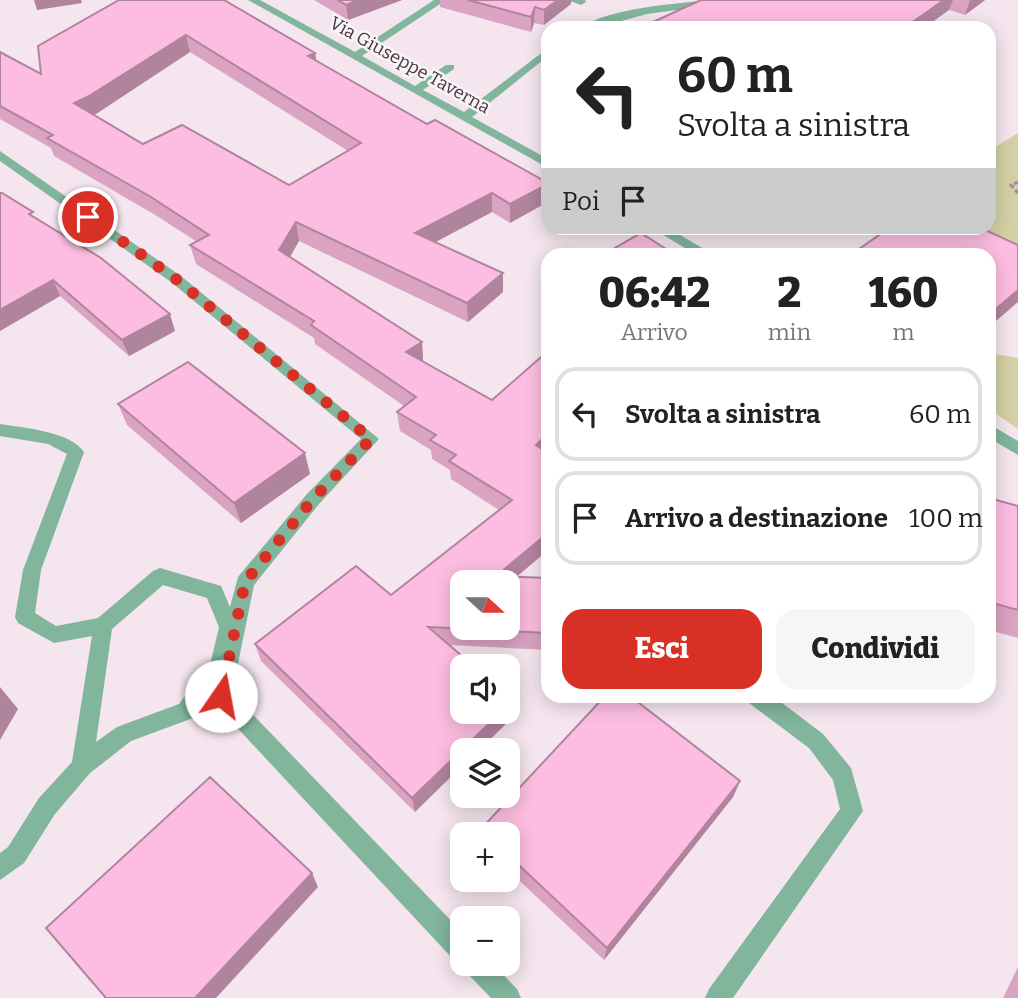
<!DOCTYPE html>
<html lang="it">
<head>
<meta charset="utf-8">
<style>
  body { margin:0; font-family:Bitter,serif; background:#f6f6f6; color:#222; height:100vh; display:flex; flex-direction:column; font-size:26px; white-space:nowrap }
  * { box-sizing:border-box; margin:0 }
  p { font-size:23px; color:#767676 }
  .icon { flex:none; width:38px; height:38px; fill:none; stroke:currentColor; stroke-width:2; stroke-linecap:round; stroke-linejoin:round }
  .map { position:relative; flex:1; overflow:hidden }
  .sheet { position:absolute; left:541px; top:248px; width:455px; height:455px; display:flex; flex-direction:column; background:#fff; border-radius:21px; box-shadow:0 4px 18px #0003 }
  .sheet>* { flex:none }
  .banner { position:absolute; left:541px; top:21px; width:455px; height:214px; border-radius:21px; box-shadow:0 4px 18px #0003; background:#fff; color:#222; overflow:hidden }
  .needle { width:46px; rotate:111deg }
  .controls { position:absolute; left:450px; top:570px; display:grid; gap:14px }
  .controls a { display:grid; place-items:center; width:70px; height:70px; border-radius:14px; background:#fff; box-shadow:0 4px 18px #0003; font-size:35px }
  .pin { position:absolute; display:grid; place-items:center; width:60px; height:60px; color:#fff; margin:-30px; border:4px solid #fff; border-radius:50%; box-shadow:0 2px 7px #0007 }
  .me { position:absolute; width:77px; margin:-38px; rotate:12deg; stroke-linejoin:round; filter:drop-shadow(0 0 5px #0008) }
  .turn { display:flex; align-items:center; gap:24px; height:147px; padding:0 21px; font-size:32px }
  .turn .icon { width:91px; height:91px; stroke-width:2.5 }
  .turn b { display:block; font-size:49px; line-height:60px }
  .then { display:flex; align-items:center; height:66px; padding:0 21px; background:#0003; gap:14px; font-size:26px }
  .eta { display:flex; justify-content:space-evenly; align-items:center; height:119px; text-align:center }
  .eta b { font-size:42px; font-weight:800; line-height:49px }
  .button { display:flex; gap:14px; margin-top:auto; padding:14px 21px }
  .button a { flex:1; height:80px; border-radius:21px; background:#d93025; color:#fff; font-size:28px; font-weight:800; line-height:80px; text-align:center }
  .button a+a { background:#f6f6f6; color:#222 }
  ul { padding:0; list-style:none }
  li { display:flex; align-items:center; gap:21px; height:94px; margin:0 14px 10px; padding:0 7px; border:4px solid #e0e0e0; border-radius:21px }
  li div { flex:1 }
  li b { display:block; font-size:26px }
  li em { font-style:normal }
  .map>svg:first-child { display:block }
</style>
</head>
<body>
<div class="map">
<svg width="1018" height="998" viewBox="0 0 1018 998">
  <rect width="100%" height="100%" fill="#f5e5ee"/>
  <path fill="#d4d0a4" d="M1018 133V246L966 228H989V151Z
    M989 353 1018 358V429L989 409Z"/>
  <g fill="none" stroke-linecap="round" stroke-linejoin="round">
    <path stroke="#a8919f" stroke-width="3.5" stroke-dasharray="4.5 2.5" stroke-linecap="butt" d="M1018 182 1011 185 1018 193"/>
    <path fill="#81b59c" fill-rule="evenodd" d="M248 0H260L355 52 434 0H446L362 56 415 86 446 65H454V69L423 90 464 112 548 48V56L472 117 548 159V168Z
      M567 0H585L586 2 581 5Z
      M709 0 714 3 712 5 647 14 595 28H581C607 8 676 4 709 0Z
      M0 151 181 276 379 439 319 504 254 585 232 693 462 932V962L453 959 214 703 212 692 193 718 131 741 90 773 55 814 24 863 0 880V853L8 847 39 798 72 762 92 636 54 643 18 623 15 617 23 570 67 454 48 444 0 436V424C23 428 70 431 84 452L41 570 35 613 56 626 98 618 153 571 160 568 221 586 230 607 238 577 307 494 361 439 171 282 0 161ZM163 585 207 598 219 627 211 661 179 704 117 727 96 742 112 629Z
      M652 228H668L716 256H698Z
      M989 424 1018 441V455L989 438Z
      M746 696H773L823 734 851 768 863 811 733 998H705L709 989 840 809 833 780 809 748 749 703Z
      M464 964H493L517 989 521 998H491L467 973Z"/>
  </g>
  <path fill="#daa3c2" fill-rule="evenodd" d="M119 0 315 53 316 60 427 124 548 183 510 223 492 212 435 242 503 292 468 322 299 241 290 257 422 342 423 360 422 361 492 400 548 351V451L546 452 548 453V550L516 577 548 578V650L449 645 514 700V716L478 751H462L415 812 261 661 255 644 391 595 499 510 451 479 450 470 432 459 431 450 400 431 397 412 404 406 315 344 314 338 196 264 190 245 197 242 157 216 54 156 51 148 0 119V52L41 74ZM190 52 348 151 289 185 143 144 94 115Z
    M314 0H402L348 20Z
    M440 0H571V4L544 25 534 23 531 32 440 7Z
    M701 0H985L965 15 949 10Z
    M36 219 175 331 129 356 60 296 0 331Z
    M118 404 310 474 241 523 127 425Z
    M989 498 1018 506V638L989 630Z
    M740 781 733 797 604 960 508 870V835H480V830Z
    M1018 967V998H1003Z"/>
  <path fill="#b1849e" d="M34 0H81L82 3 37 10Z
    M359 0H402L348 20 346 5Z
    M558 0H571V4L544 25V10Z
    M944 0H953L949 10 924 28H904Z
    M970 0H985L965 15Z
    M535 7 534 23 531 32V17Z
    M186 35 190 52 96 114 80 121 74 103Z
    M315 53 318 70 308 56Z
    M548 184V202L510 223V204Z
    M492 193V212L417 252 415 233Z
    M296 222 299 241 283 269 279 250Z
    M503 273V292L468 322 467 303Z
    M53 280 60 296 0 331V310Z
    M1018 290V302L989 327V315Z
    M170 314 175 331 129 356 122 340Z
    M422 342 423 360 408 371 406 352Z
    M548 433V451L535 463 536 445Z
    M305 453 310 474 241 523 234 503Z
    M548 533V550L508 584 496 576Z
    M0 687 18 709 0 740Z
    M514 700V716L478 751H462V766L415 812 412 798 501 712H508V706Z
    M740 781 733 797 604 960 607 948Z
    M312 873 318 887 216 998H195Z"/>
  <path fill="#fdbde2" stroke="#b1849e" stroke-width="2" fill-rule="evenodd" d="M119 0H224L315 53 308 56 427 124 435 120 548 183V184L510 204 492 193 415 233 503 273 467 303 296 222 279 250 422 342 406 352 492 400 548 351V433L536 445 548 453V533L496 576 548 578V633L428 627 475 667H462V712H501L412 798 255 644 356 566 391 595 512 500 449 461 456 455 430 440 436 435 397 412 416 397 311 325 314 321 190 245 209 235 151 197 47 138 53 135 0 106V52L41 74 38 46ZM186 35 361 143 289 185 182 125 143 144 74 103 89 96ZM462 583H508V628H462Z
    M338 0H359L346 5Z
    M468 0H558L544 10 535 7 531 17Z
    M701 0H944L904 28H640Z
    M0 193H2L33 212 29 214 101 258 170 314 122 340 53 280 0 310Z
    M889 228H981L1018 245V290L989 315V256H862L855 252Z
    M641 233 677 256H601Z
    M188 362 305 453 234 503 118 404Z
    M989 498 1018 506V610L989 602Z
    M508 695 514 700 508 706Z
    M605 696H630L740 781 607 948 508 855V835H485L480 830Z
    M210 777 312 873 195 998H106L46 928Z"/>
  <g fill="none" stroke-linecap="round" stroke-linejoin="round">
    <path stroke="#d93025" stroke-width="12" stroke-dasharray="0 21.6" d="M88 217 176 279 371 439 313 499 245 582 221 696"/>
  </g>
  <g text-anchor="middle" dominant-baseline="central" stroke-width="5" stroke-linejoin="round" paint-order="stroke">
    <g font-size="18" fill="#4f2f42" stroke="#f7f7f7">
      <text transform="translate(410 65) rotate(29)">Via Giuseppe Taverna</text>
    </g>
  </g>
</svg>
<div class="controls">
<a><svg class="needle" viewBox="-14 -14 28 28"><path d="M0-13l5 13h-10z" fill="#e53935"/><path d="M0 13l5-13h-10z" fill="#767676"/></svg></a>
<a><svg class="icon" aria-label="sound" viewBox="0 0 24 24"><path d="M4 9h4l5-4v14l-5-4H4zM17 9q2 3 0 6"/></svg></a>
<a><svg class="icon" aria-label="layers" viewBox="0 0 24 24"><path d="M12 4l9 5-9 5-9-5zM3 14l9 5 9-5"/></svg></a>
<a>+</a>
<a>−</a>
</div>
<div class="pin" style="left:88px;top:217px;background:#d93025"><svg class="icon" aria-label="arrive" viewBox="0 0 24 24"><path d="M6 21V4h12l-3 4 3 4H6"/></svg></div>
<svg class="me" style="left:221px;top:696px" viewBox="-20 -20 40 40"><circle r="19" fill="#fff"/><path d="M0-13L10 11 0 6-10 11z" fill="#d93025"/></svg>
<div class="banner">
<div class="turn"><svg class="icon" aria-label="left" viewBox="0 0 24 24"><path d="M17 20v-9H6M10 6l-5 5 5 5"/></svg><div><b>60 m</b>Svolta a sinistra</div></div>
<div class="then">Poi<svg class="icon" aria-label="arrive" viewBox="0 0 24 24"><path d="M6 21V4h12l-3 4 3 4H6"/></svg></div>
</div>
<section class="sheet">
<div class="eta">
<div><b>06:42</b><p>Arrivo</p></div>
<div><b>2</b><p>min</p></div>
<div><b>160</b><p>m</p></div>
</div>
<ul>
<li><svg class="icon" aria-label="left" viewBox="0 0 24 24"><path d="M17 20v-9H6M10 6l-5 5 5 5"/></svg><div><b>Svolta a sinistra</b></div><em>60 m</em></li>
<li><svg class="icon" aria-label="arrive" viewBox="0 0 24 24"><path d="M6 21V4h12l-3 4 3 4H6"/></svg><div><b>Arrivo a destinazione</b></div><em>100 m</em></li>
</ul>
<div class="button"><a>Esci</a><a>Condividi</a></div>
</section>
</div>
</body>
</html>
